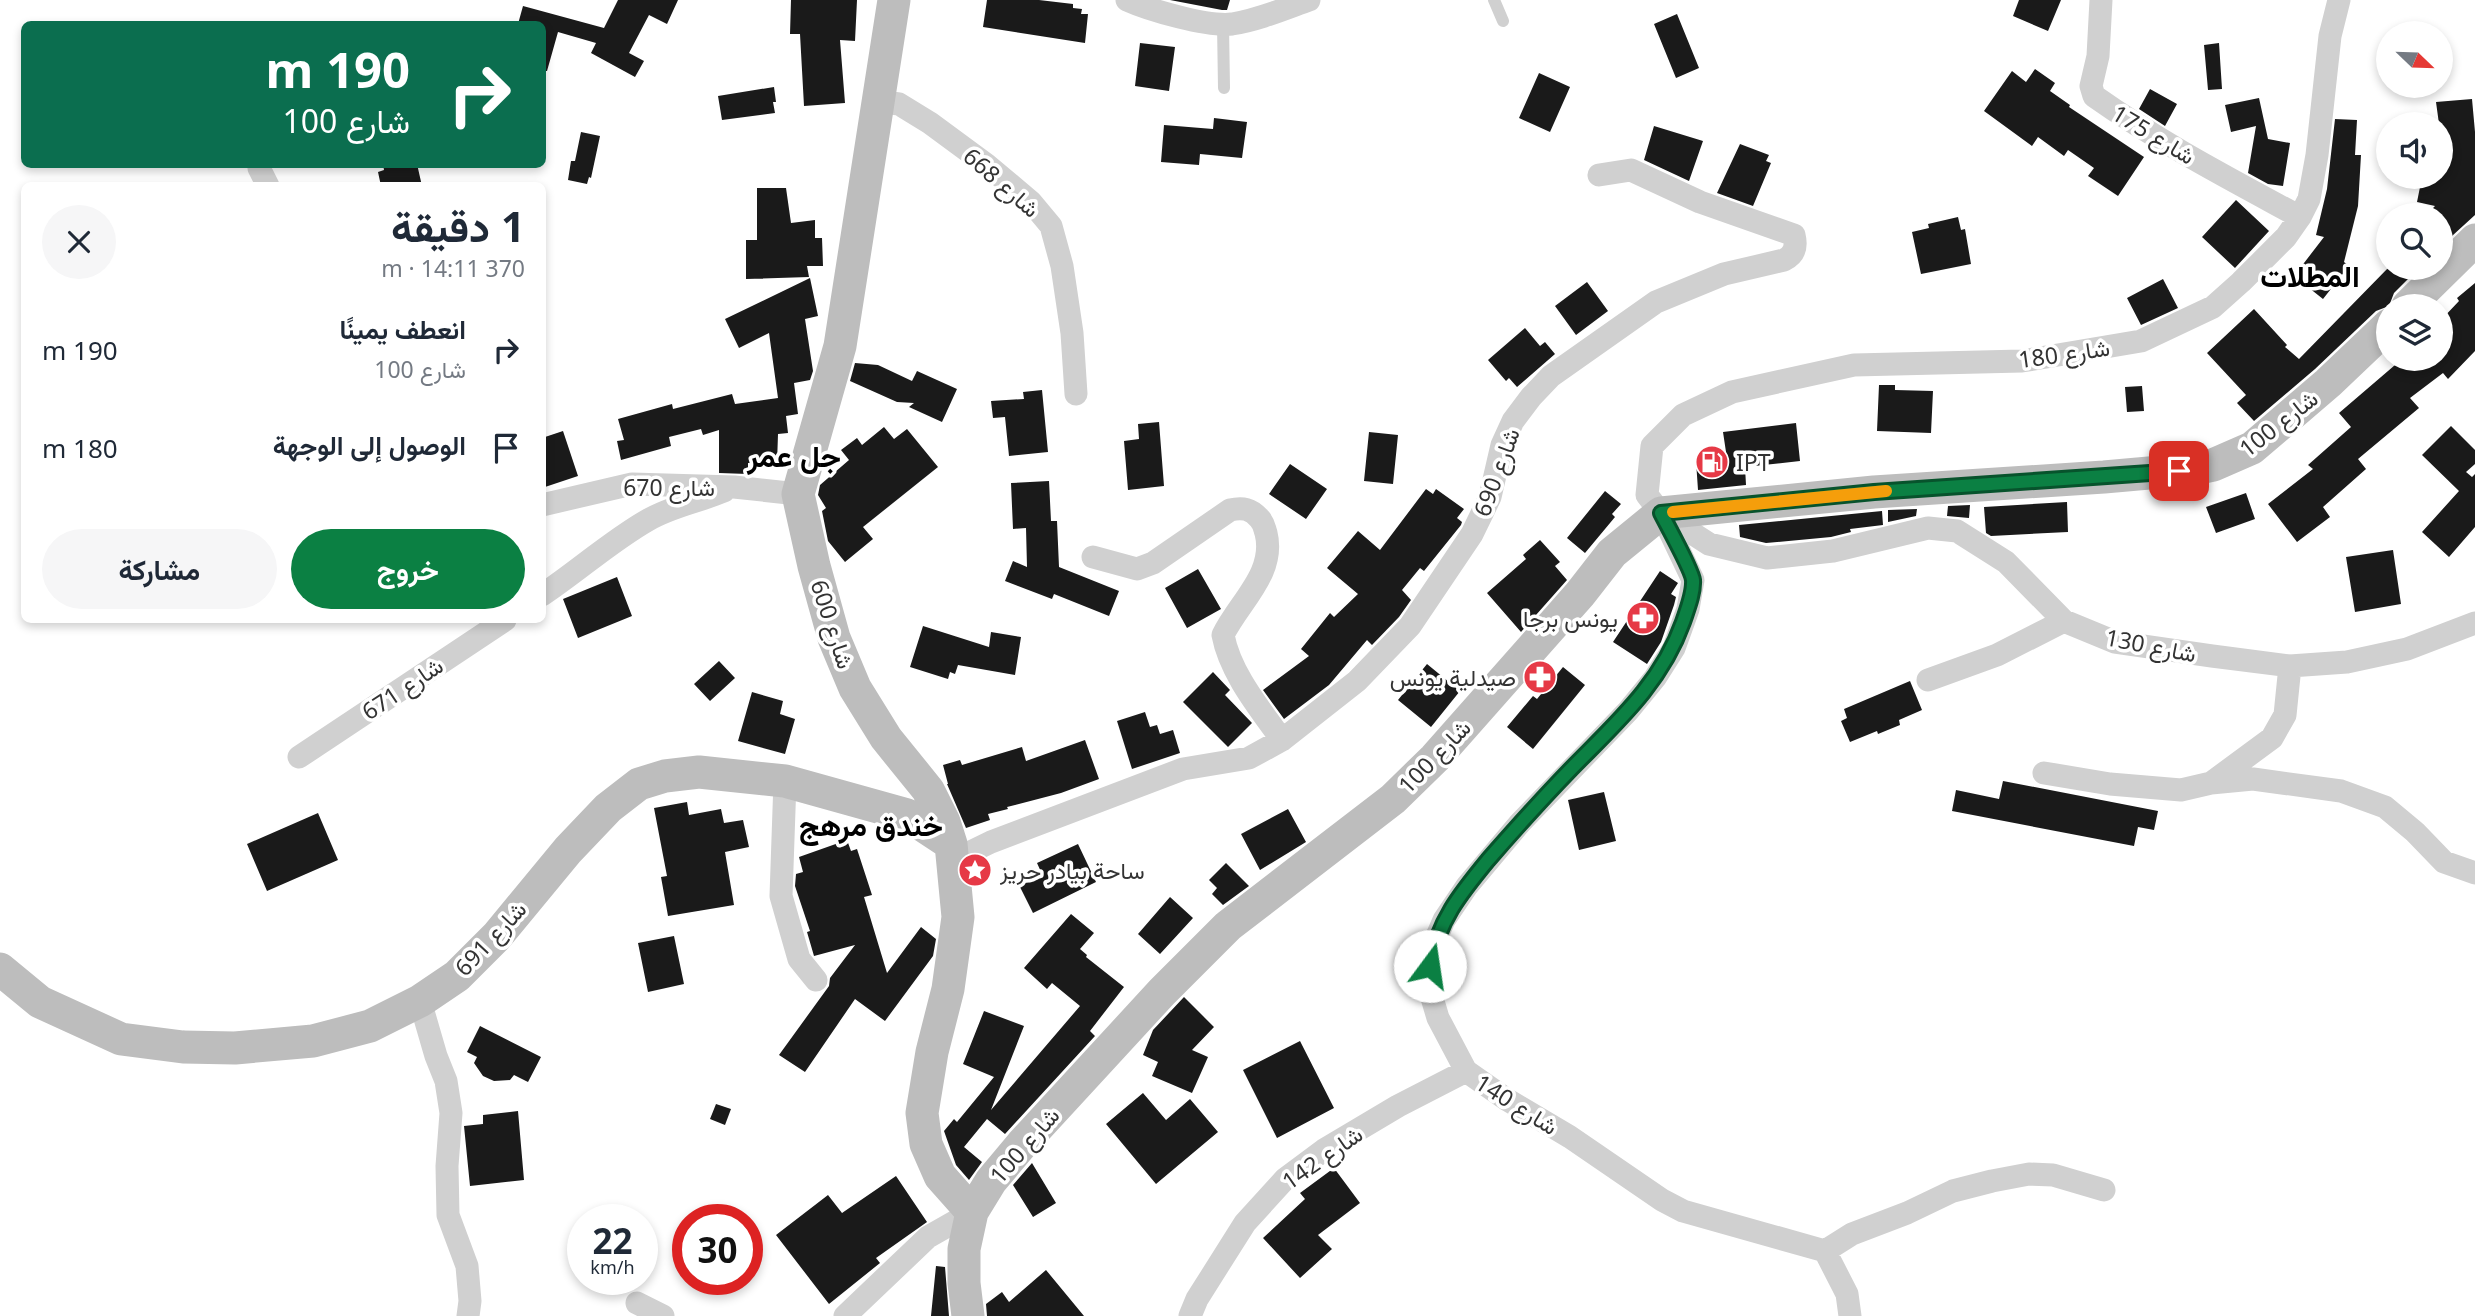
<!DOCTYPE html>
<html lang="ar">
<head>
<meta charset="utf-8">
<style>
  body { margin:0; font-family:"Noto Sans",Vazirmatn,sans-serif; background:#f6f6f7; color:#1f2937; direction:rtl; height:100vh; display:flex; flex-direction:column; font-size:26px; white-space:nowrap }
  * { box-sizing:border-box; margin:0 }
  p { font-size:23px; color:#747a83 }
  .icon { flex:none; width:38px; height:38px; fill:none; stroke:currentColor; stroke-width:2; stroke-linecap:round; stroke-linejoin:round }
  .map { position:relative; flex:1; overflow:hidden; direction:ltr }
  .drawer { position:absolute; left:21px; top:182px; width:525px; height:441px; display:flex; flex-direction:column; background:#fff; border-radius:10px; box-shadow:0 4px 10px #0003; direction:rtl }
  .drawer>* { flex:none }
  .hud { position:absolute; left:21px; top:21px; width:525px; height:147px; border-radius:10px; box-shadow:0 4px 10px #0003; direction:rtl; background:#0b6e4f; color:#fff; overflow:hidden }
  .needle { width:46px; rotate:113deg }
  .tools { position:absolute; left:2376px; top:21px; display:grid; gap:14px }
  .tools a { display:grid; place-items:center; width:77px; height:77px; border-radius:50%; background:#fff; box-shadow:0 4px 10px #0003; font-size:35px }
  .speed { position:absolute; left:567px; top:1204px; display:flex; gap:14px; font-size:35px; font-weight:700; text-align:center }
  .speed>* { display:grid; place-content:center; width:91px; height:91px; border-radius:50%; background:#fff; box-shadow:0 4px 10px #0003; line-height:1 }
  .speed small { font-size:18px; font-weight:400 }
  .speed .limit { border:10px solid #d22; background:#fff; color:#111 }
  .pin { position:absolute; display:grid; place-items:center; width:60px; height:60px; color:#fff; margin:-30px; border-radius:14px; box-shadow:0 4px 10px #0006 }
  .me { position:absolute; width:77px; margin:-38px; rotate:14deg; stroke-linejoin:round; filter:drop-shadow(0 0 5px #0008) }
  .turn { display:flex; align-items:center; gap:24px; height:147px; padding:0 21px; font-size:32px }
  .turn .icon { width:91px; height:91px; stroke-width:2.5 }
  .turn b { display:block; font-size:49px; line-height:60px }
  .round { display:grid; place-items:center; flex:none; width:74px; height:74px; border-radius:37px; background:#f6f6f7 }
  .summary { display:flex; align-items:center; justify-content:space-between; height:119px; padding:0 21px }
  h1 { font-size:42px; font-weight:700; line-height:52px }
  .action { display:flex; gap:14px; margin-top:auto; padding:14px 21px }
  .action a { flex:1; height:80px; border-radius:42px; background:#0b8043; color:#fff; font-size:28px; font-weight:700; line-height:80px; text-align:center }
  .action a+a { background:#f6f6f7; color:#1f2937 }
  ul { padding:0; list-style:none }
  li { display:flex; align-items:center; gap:21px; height:98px; padding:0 21px }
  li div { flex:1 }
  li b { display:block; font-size:26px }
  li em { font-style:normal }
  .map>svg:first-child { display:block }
</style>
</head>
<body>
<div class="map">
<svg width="2475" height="1316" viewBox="0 0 2475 1316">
  <rect width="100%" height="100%" fill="#fff"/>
  <path fill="#1a1a1a" d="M618 0H678L667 24 649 15 629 53 644 61 635 77 591 53 596 43 558 32 547 71H542V24H518L523 6 604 28Z
    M791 0H857L855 41 840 40 845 103 804 106 800 34H790Z
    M987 0H1039L1073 4V8L1082 9 1081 14H1088L1085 43 983 27Z
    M1170 0H1230L1227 10H1222Z
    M2019 0H2061L2048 31 2013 16Z
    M1677 14 1699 68 1676 78 1654 24Z
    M1140 43 1175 47 1169 91 1135 86Z
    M2219 43 2222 89 2208 90 2204 45Z
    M2035 69 2055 83 2050 91 2070 105 2069 107 2144 157 2118 196 2088 176 2094 168 2068 150 2064 156 2038 137 2032 146 1984 111 2012 71 2026 82Z
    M1539 73 1570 87 1550 132 1519 118Z
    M774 87 776 102H773L775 113 722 120 718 96Z
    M2150 89 2177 104 2165 126 2139 109Z
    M2259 98 2268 139 2290 143 2283 186 2268 184 2248 173 2256 126 2231 132 2225 105Z
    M2472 99 2475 132V215L2441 246V215H2426L2435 206 2417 202 2422 177H2441V124H2439L2436 102Z
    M1214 118 1247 122 1242 158 1200 154 1199 165 1161 162 1164 125 1213 129Z
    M2335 119 2357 120 2355 155H2361L2358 206 2344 262 2349 266 2323 299 2294 276 2324 237 2316 235 2327 189Z
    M1654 126 1703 141 1689 181 1644 160Z
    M581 132 600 136 591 178 589 177 587 184 568 180 571 161H575Z
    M1740 144 1769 155 1766 161 1771 163 1753 206 1717 193Z
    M383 164H417L422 186H381L378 172 384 170Z
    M757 188H786L791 223 815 220V238H822L823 266H807L809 277 746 279V240H757Z
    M2236 200 2269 231 2235 268 2202 237Z
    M1958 217 1961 230 1965 229 1971 264 1921 274 1912 232 1929 228 1928 224Z
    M2388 268H2409L2414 273 2394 293 2389 306 2376 311 2315 369 2254 421 2237 403 2246 395 2207 353 2254 309 2287 345 2285 347 2299 359Z
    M810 278 818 316 805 319 813 371 810 380 794 383 798 414 786 416 788 433 778 434 777 464 748 463V474L719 473V430L703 435 701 429 669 437 671 446 621 460 617 441 624 440 618 419 672 404 673 409 732 394 735 404 778 398 769 333 739 348 725 319Z
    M2163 279 2178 308 2141 325 2127 298Z
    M1587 282 1608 311 1576 335 1555 306Z
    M2475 283V351L2448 379 2443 373 2410 398 2419 408 2358 459 2366 469 2323 507 2330 517 2297 542 2268 504 2313 469 2308 465 2351 427 2339 413 2402 359H2441V320L2459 301 2457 298Z
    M1525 328 1540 346 1545 342 1555 354 1517 387 1509 378 1506 381 1488 360Z
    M855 363 878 365 912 381 917 371 957 389 942 422 909 407 914 403 897 402 850 381Z
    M1879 385H1895V390L1933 391 1931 433 1877 431Z
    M2142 386 2144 411 2127 412 2125 387Z
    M1042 390 1048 452 1009 456 1005 417 993 418 991 401 1024 399 1023 392Z
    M1159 422 1164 486 1128 490 1124 441 1139 439 1138 424Z
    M1796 423 1800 461 1745 467 1746 485 1698 490 1696 461H1703L1702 454 1726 452 1723 432Z
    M2451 426 2475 450V464L2466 472 2472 477 2475 474V527L2449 557 2422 532 2459 491 2422 455Z
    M884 427 894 439 907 429 938 467 863 527 873 539 845 562 828 541 822 511 826 508 818 495 820 485 849 460 841 450 857 438 862 445Z
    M563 431 578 476 542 488V438Z
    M1369 432 1398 435 1393 484 1364 481Z
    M1290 464 1327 489 1306 519 1269 494Z
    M1049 481 1051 521H1057L1059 567 1119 591 1109 616 1054 594 1052 599 1005 581 1013 561 1027 567 1026 528 1013 529 1011 483Z
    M1426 489 1433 494 1436 489 1464 509 1457 518 1462 522 1461 525 1424 571 1420 568 1402 590 1411 600 1399 617 1372 645 1367 640 1329 685 1284 719 1263 690 1309 656 1301 649 1330 613 1334 617 1358 594 1327 568 1358 531 1380 550Z
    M1605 491 1621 504 1612 514 1615 517 1585 553 1567 538Z
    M2246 493 2255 519 2216 533 2206 507Z
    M2067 502 2068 532 1991 536 1986 533 1984 507Z
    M1970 505 1969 518 1947 516 1948 506Z
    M1917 509 1916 516 1888 522V510Z
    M1882 511 1883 525 1850 529 1851 532 1831 537 1766 543 1740 537 1739 525Z
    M1540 540 1560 562 1555 566 1567 580 1521 632 1487 593 1526 559 1523 555Z
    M2393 550 2401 604 2355 612 2346 557Z
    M1198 569 1221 609 1187 628 1165 588Z
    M1660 571 1678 583 1671 594 1676 597 1674 605 1661 642 1647 664 1613 642Z
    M617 577 632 616 578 638 563 599Z
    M923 626 989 647 991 632 1021 637 1015 675 958 665 955 674 950 672 948 679 910 667Z
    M719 661 735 678 710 701 694 684Z
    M1427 664 1460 691 1431 727 1398 700Z
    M1563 667 1585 685 1533 749 1507 727 1533 696 1537 699Z
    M1213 672 1230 690 1225 695 1252 723 1228 747 1183 702Z
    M1910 681 1922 710 1899 720 1900 725 1878 734 1877 731 1850 742 1841 721 1847 718 1844 709Z
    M752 692 783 701 780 714 795 719 785 754 738 741Z
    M1145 712 1150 727 1157 725 1160 734 1173 730 1180 753 1132 769 1117 721Z
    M1085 740 1099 779 1061 793 1007 807 1008 809 988 814 990 820 966 828 947 784H948L943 765 960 760 962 765 1022 747 1026 761Z
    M2003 781 2158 811 2154 830 2138 827 2134 846 1952 811 1956 790 1999 799Z
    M1604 792 1616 841 1579 850 1568 800Z
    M687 802 689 815 721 809 724 823 743 820 749 847 725 852 734 905 668 916 661 877 667 876 654 808Z
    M1288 809 1306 842 1260 870 1241 834Z
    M318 813 338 860 267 891 247 844Z
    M847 840 851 851 857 849 872 895 864 897 887 973 921 927 936 939 933 956 885 1021 855 999 805 1072 779 1055 829 986 830 978 855 945 814 956 807 932 810 931 795 886 796 874 803 872 799 857Z
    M1078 844 1096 882 1033 913 1019 885 1042 874 1037 863Z
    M1226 863 1249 886 1223 905 1212 894 1217 888 1209 880Z
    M1170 897 1193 918 1160 954 1138 934Z
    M1071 914 1094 933 1080 949 1087 955 1086 957 1124 987 1090 1031 1095 1036 1005 1134 987 1119 964 1147 982 1162 969 1180 956 1165 944 1131 954 1119 957 1122 994 1077 963 1064 984 1011 1024 1026 991 1110 1080 1006 1052 983 1047 989 1024 968Z
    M674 936 684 984 648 992 638 943Z
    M1184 997 1214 1027 1192 1050 1208 1057 1192 1093 1152 1076 1158 1062 1143 1055 1153 1030Z
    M480 1026 541 1057 528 1082 514 1075 510 1080 494 1081 483 1076 474 1063 477 1057 467 1052Z
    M1300 1041 1334 1108 1277 1138 1243 1070Z
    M1143 1093 1166 1120 1190 1099 1218 1132 1156 1184 1106 1124Z
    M716 1104 731 1109 725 1125 710 1119Z
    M518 1111 524 1180 470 1186 464 1126 483 1124V1115Z
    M1032 1163 1056 1203 1033 1217 1013 1185Z
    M1334 1168 1360 1203 1318 1235 1332 1249 1300 1278 1263 1238 1305 1199 1300 1193Z
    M896 1176 927 1222 876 1258 880 1263 829 1304 776 1235 828 1195 842 1213Z
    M936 1266 945 1267 949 1316H931Z
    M1046 1270 1084 1316H987L986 1304 1002 1292 1009 1302Z"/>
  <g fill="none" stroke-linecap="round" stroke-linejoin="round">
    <path stroke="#d0d0d0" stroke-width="12" d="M1494 0 1503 21
      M1223 24 1224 88"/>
    <path stroke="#d0d0d0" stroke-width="23" d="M1127 0C1149 10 1208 27 1232 24 1258 20 1284 9 1309 0
      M2101 0 2098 56 2091 86 2094 96C2159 142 2230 179 2300 217
      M877 101 899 104 930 123 987 165 1031 202 1051 226 1062 266 1072 333 1076 394
      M259 168 268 186
      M542 505 632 484 734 487 798 494
      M1661 513 1709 544 1767 558 1833 551 1928 528 1957 531 2006 562 2064 621 2115 642 2212 656 2290 666 2347 662 2407 649 2475 623
      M1093 557 1137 569 1153 563 1230 510C1243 507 1251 509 1259 518 1264 523 1264 527 1266 533 1276 573 1239 602 1223 635 1230 673 1260 709 1282 740
      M542 595C578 571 611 541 648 520 672 506 698 502 724 491
      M2290 666 2285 715 2272 738 2211 783 2253 779 2341 791 2385 807 2415 832 2444 862 2475 873
      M1928 680 1997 655 2064 621
      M299 757 505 620
      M2044 773 2110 784 2181 790 2211 783
      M785 781 781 896 799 959 816 980
      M954 860 991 842 1183 769 1249 758 1282 740 1357 681 1410 626 1472 534 1490 497 1502 445 1513 421 1531 397 1551 376 1656 302 1724 274 1784 260C1794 255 1797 247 1794 235L1700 202 1631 170 1599 175
      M420 1001 436 1056 446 1081 451 1113 447 1166 448 1215 467 1266 470 1301 468 1316
      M2104 1190 2053 1175 2029 1174 1992 1181 1953 1191 1907 1213 1852 1234 1825 1251 1683 1211 1662 1200 1570 1137 1506 1099 1466 1071 1438 1018 1430 991V966L1434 943 1444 920 1467 886 1520 823 1628 711 1655 678 1674 648 1688 609 1693 580 1661 513 1647 495 1652 446 1683 415 1732 392 1854 365 2022 361 2141 341 2213 307 2241 282 2286 237 2300 217 2309 199 2317 155 2330 36 2339 0
      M1825 1251 1847 1294 1850 1316
      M637 1303 663 1316
      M845 1316 928 1237 972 1212
      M1190 1316 1197 1299 1245 1223 1285 1179 1324 1150 1398 1106 1466 1071"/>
    <path stroke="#bdbdbd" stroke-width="33" d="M894 0 840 346 798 494 814 566 834 638 855 688 886 738 928 790 944 822 951 844 958 917 948 989 932 1052 922 1113 926 1144 940 1176 972 1212
      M2408 306 2475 240
      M0 969 40 1002 121 1039 183 1047 235 1048 313 1041 370 1026 420 1001 457 976 497 936 568 850 608 808 639 784 665 776 699 772 785 781 907 815 951 844
      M968 1316 964 1283V1249L972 1212 991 1181 1022 1144 1162 992 1228 926 1393 799 1435 758 1580 594 1612 553 1661 513 1874 492 2104 477 2194 469 2213 465 2252 448 2328 383 2389 325"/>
  </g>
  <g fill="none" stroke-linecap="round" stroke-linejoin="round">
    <defs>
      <path id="route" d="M1430 966C1438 921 1460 894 1488 860 1515 829 1542 799 1571 769 1616 723 1661 684 1683 622 1687 610 1694 593 1693 580 1692 570 1667 525 1661 513L1874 492 2179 471"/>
    </defs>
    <use href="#route" stroke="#07532c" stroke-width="18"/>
    <use href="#route" stroke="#0b8043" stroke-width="12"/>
    <path stroke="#f59e0b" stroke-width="12" d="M1673 512 1886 491"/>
  </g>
  <defs>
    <symbol id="fuel-disc" viewBox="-11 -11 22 22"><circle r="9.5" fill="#e63946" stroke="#fff"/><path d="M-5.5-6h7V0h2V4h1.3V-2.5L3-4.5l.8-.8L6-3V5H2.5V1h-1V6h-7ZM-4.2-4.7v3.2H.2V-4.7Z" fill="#fff"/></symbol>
    <symbol id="pharmacy-disc" viewBox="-11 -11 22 22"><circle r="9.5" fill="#e63946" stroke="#fff"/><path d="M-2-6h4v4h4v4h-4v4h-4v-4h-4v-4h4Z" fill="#fff"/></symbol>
    <symbol id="sight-disc" viewBox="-11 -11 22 22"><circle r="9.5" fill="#e63946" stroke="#fff"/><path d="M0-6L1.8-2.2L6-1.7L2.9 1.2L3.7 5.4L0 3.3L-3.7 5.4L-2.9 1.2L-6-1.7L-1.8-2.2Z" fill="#fff"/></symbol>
  </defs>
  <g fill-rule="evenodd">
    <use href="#fuel-disc" x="1693" y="443" width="38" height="38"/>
    <use href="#pharmacy-disc" x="1624" y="599" width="38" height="38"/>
    <use href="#pharmacy-disc" x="1521" y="658" width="38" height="38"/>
    <use href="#sight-disc" x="956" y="851" width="38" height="38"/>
  </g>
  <g text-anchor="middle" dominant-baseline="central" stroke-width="7" stroke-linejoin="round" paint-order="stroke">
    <g font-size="23" fill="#333" stroke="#fff">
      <text transform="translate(2154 134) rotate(31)">شارع 175</text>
      <text transform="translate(1002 182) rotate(41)">شارع 668</text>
      <text transform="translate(2064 353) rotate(-8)">شارع 180</text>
      <text transform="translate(2278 423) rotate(-38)">شارع 100</text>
      <text transform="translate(1496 472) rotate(-70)">شارع 690</text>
      <text x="669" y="487">شارع 670</text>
      <text transform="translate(833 624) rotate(72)">شارع 600</text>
      <text transform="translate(2151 645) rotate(11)">شارع 130</text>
      <text transform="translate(402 688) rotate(-34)">شارع 671</text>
      <text transform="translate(1434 756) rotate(-46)">شارع 100</text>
      <text transform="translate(490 938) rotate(-47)">شارع 691</text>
      <text transform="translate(1517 1104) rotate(32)">شارع 140</text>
      <text transform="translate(1024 1145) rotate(-49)">شارع 100</text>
      <text transform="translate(1322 1157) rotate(-35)">شارع 142</text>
    </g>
    <g font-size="23" fill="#333" stroke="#fff" text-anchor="start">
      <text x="1736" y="462">IPT</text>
      <text x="1618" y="618" text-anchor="end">يونس برجا</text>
      <text x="1516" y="677" text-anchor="end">صيدلية يونس</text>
      <text x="1000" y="870">ساحة بيادر حريز</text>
    </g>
    <g font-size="30" font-weight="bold" fill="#000" stroke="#fff">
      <text x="2310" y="275">المطلات</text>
      <text x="794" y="455">جل عمر</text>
      <text x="871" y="824">خندق مرهج</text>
    </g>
  </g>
</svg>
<div class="tools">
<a><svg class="needle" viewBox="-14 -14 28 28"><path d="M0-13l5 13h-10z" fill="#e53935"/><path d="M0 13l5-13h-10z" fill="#747a83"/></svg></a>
<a><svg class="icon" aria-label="sound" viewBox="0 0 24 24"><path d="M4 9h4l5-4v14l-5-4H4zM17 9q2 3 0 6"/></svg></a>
<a><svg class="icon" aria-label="search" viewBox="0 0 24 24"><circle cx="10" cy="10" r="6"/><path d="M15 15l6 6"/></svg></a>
<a><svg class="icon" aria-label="layers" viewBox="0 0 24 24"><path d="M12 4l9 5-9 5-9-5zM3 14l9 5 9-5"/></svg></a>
</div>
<div class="speed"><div>22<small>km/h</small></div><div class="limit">30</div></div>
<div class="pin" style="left:2179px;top:471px;background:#d93025"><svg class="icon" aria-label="arrive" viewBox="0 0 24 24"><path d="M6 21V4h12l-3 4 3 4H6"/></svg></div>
<svg class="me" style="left:1430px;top:966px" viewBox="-20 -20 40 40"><circle r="19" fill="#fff"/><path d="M0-13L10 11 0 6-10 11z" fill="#0b8043"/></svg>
<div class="hud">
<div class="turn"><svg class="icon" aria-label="right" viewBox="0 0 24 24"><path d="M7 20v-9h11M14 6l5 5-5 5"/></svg><div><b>190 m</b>شارع 100</div></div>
</div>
<section class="drawer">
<div class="summary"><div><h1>1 دقيقة</h1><p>370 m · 14:11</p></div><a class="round"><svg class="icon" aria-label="close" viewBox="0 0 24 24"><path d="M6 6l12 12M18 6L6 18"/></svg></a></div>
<ul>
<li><svg class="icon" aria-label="right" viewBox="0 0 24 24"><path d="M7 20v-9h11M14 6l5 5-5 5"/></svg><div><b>انعطف يمينًا</b><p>شارع 100</p></div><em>190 m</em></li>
<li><svg class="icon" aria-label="arrive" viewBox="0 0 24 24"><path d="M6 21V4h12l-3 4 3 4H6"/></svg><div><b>الوصول إلى الوجهة</b></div><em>180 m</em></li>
</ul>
<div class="action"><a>خروج</a><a>مشاركة</a></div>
</section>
</div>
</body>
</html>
